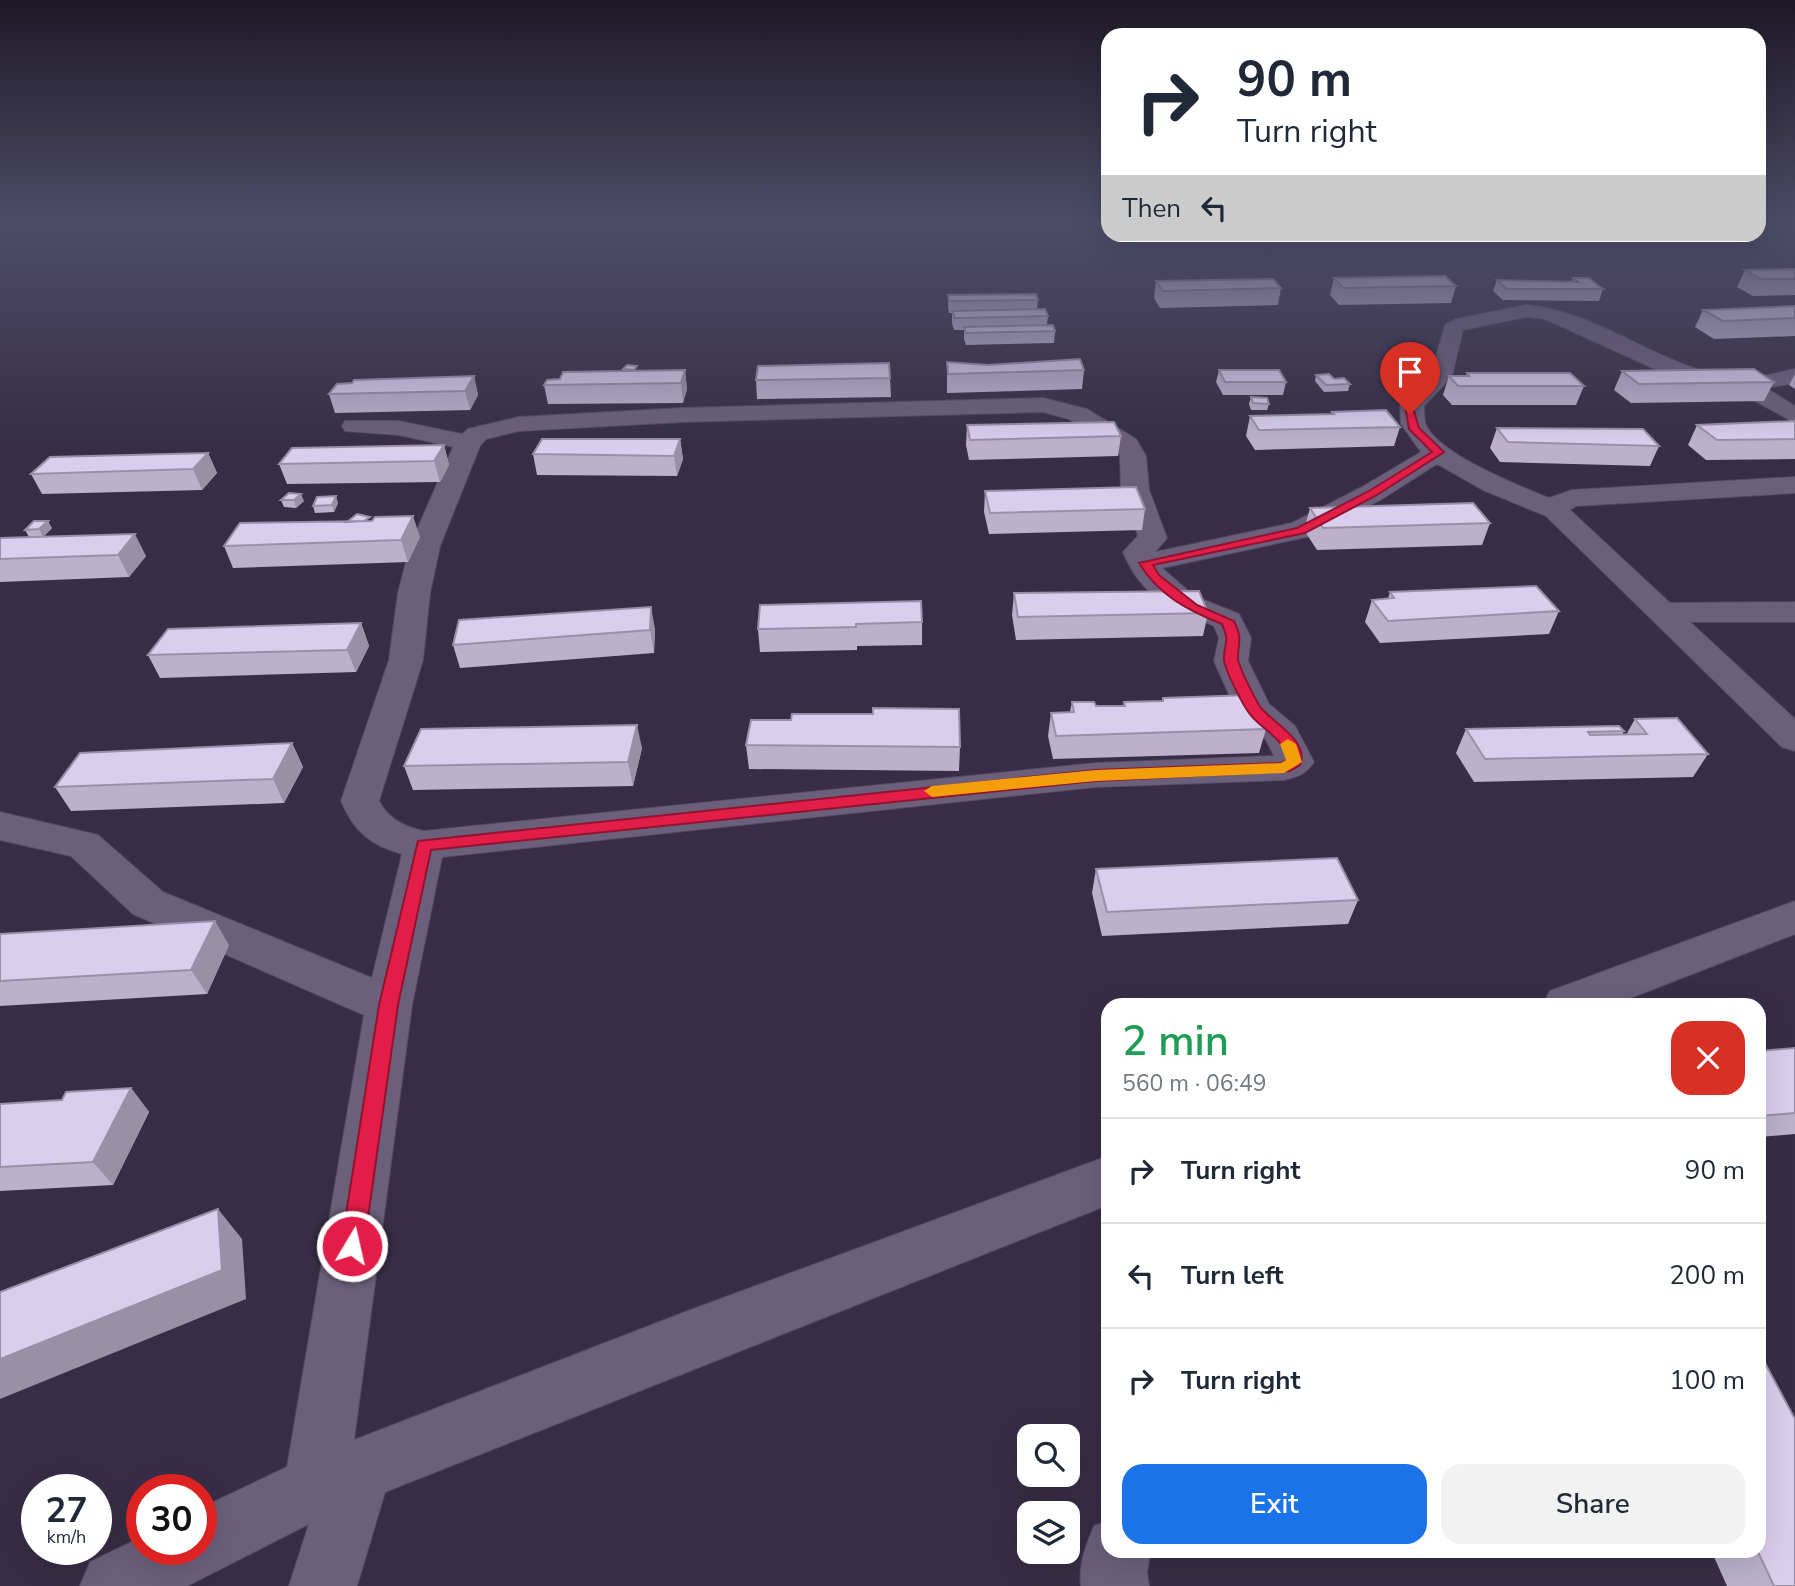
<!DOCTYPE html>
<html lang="en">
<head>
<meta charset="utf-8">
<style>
  body { margin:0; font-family:"Nunito Sans",sans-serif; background:#f2f2f3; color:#1f2937; height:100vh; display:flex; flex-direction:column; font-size:26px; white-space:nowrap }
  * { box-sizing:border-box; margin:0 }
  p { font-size:23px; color:#747a83 }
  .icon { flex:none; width:38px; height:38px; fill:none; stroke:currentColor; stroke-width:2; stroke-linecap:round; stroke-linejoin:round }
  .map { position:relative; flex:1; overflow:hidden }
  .details { position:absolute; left:1101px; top:998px; width:665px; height:560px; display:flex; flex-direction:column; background:#fff; border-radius:21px; box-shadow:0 7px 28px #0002 }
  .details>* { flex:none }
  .banner { position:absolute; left:1101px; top:28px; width:665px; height:214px; border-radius:21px; box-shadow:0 7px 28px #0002; background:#fff; color:#1f2937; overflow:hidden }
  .buttons { position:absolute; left:1017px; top:1424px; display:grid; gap:14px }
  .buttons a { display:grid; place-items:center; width:63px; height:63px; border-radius:14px; background:#fff; box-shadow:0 7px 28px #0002; font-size:35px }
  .speed { position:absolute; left:21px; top:1474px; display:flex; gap:14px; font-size:35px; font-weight:700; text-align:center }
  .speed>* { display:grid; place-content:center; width:91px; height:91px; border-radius:50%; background:#fff; box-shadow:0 7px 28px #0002; line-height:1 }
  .speed small { font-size:18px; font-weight:400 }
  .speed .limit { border:10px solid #d22; background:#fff; color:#111 }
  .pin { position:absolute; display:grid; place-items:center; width:60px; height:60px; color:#fff; margin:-72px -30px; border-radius:50% 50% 50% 0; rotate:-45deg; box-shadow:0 0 7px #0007 }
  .pin .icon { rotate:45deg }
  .me { position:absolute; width:77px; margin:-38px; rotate:9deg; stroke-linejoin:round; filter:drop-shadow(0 0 5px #0008) }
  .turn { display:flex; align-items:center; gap:24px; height:147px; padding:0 21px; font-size:32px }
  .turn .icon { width:91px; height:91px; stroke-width:2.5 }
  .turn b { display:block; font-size:49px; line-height:60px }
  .then { display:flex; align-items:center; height:66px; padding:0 21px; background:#0003; gap:14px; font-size:26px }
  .round { display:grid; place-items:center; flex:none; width:74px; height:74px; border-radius:21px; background:#f2f2f3 }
  .head { display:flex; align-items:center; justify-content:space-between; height:119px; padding:0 21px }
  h1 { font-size:42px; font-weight:600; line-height:52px; color:#1e9e55 }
  .primary-button { display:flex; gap:14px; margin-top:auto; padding:14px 21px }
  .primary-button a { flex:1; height:80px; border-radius:21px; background:#1a73e8; color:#fff; font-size:28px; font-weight:600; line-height:80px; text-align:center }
  .primary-button a+a { background:#f2f2f3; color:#1f2937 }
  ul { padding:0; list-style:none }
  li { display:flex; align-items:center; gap:21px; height:105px; padding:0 21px; border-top:2px solid #e0e1e3 }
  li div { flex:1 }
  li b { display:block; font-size:26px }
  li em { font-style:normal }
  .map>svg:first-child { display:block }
</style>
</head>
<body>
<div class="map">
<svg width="1795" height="1586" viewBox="0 0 1795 1586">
  <rect width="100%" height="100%" fill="#372d46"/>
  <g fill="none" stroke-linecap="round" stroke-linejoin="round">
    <defs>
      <path id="minor" d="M1526 305C1602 311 1664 372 1741 378 1758 379 1778 372 1795 369V383L1766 388 1795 406V423L1737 391 1657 370 1545 319 1526 317 1463 330 1452 376 1424 406C1424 411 1424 417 1425 422 1434 453 1520 486 1549 498L1572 490 1795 477V493L1576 506 1570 510 1670 603 1795 602V622H1690L1795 719V751L1782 747 1546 516 1483 490 1437 464 1382 499 1311 536 1162 568 1194 596 1239 614 1251 638 1248 661 1269 704 1295 726 1314 762C1306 774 1297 777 1284 780L1096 787 442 857 412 1005 354 1440 685 1312 1108 1156V1205L385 1492 357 1586H289L309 1524 187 1586H80L90 1562 142 1537V1549H201V1508L287 1467 364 1015 133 914 71 856 0 840V812L98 835 163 892 372 978 402 854C370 845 354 831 341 801L389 660 398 593 410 546 453 447 399 435 345 431 342 426 345 421H399L462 434 468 429 519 417 682 408 1043 398 1087 409 1136 439 1146 456 1149 490 1167 538 1155 552 1292 523 1362 487 1421 452 1401 424 1400 406 1409 391 1431 374 1445 325 1456 319ZM1043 412 1069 419 1116 448 1120 456 1121 490 1138 536 1123 552C1143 600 1172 607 1214 626L1219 638 1214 661 1236 710 1266 740 1274 756 1096 763 424 831C405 827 388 819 379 801L423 660 430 593 440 546 480 446 486 439 519 431 682 422Z
        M1795 901V934L1615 1004H1543L1550 991Z
        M1108 1521V1550H1151L1147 1572 1149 1586H1081C1078 1564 1086 1546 1094 1526Z"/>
    </defs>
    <use href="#minor" stroke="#534a60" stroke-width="2"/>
    <use href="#minor" fill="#6b607c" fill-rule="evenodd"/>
  </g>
  <path fill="#bbb1cd" d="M1795 269V295L1753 296 1737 287 1745 270Z
    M1334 278 1456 286 1451 303 1339 305 1330 295Z
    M1573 278 1603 289 1599 301 1503 300 1493 291 1497 280 1572 282Z
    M1156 281 1281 288 1278 305 1160 308 1154 298Z
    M948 295 1038 300 1037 309 1048 316 1047 325 1055 331 1054 343 966 345 964 339V330H954L952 323V313H949L948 307Z
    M1795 306V336L1714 339 1695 327 1703 310Z
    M947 362 1084 370 1082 389 947 393Z
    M623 369 638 371 685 370 687 389 683 403 548 404 544 385 623 371Z
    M1219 370 1286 382 1283 395H1223L1216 382Z
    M1622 371 1774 382 1764 401 1631 403 1614 390Z
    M1467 373 1584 386 1576 405H1452L1443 395 1449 376H1466Z
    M1795 374V389L1789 385Z
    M1316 375 1350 384 1348 391 1324 392 1315 381Z
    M474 376 478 395 470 410 335 413 329 394Z
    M890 378 891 397 757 399 756 380Z
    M1251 397 1269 404 1267 410H1251L1249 404Z
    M1332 412 1400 427 1394 446 1255 450 1246 436 1250 416 1331 414Z
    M1795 421V459L1706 460 1688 445 1697 425Z
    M967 425 1121 436 1118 456 969 460 966 445Z
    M1497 428 1659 446 1650 466 1500 462 1490 448Z
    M680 439 683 459 677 476 537 475 533 454Z
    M444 445 449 465 440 482 287 484 279 464Z
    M208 453 217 473 202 490 42 494 31 474Z
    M985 491 1145 509 1142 530 989 534 984 512Z
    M281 500 304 501 296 508 284 507Z
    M338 503 334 512 315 513 313 506Z
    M1310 508 1490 523 1482 545 1317 550 1304 530Z
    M52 528 43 537H29L25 530Z
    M420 537 408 562 233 568 224 546Z
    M0 538 146 556 129 577 0 582Z
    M1390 592 1559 611 1549 634 1380 643 1365 622 1372 600 1388 599Z
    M1014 593 1208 613 1203 636 1016 640 1012 615Z
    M760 605 922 622V645L857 646V650L760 652 758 629Z
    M361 623 369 646 356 672 160 678 148 655Z
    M655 629 654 653 460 668 453 645Z
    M1163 698 1266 729 1259 753 1053 759 1048 736 1051 713 1070 712 1072 702 1096 706H1123L1124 702 1162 701Z
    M873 714 960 747 959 771 749 769 746 745 791 720Z
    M1635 719 1708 754 1693 777 1474 782 1456 753 1466 729 1624 731 1622 735H1626Z
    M292 743 303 767 284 803 71 811 55 787Z
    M642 748 633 786 413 790 404 766Z
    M1096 869 1358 900 1348 924 1102 936 1092 893Z
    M0 934 229 945 207 994 0 1006Z
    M1795 1048V1134L1759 1137V1051Z
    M131 1088 149 1112 113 1185 0 1191V1104L62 1100Z
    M1711 1550H1759L1795 1586H1727Z"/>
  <path fill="#9990a7" d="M685 370 687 389 683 403 681 383Z
    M474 376 478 395 470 410 465 391Z
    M680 439 683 459 677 476 674 456Z
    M444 445 449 465 440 482 434 461Z
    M208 453 217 473 202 490 193 469Z
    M301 494 304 501 296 508 294 500Z
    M336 496 338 503 334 512 332 505Z
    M413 516 420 537 408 562 401 540Z
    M48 521 52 528 43 537 39 529Z
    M135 534 146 556 129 577 118 555Z
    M651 607 655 629 654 653 650 630Z
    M361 623 369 646 356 672 347 650Z
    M637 725 642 748 633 786 628 762Z
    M292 743 303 767 284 803 273 779Z
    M215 921 229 945 207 994 191 970Z
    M131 1088 149 1112 113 1185 93 1162Z
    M218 1209 242 1239 246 1299 0 1399V1359Z"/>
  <path fill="#daceee" stroke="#9990a7" stroke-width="2" d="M1795 269V279H1761L1745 270Z
    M1445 276 1456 286 1343 288 1334 278Z
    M1573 278H1589L1603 289H1507L1497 280 1578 282Z
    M1273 279 1281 288 1163 291 1156 281Z
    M1036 294 1038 300 949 301 948 295Z
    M1795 306V318L1723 321 1703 310Z
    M1045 309 1048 316 955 318 952 311Z
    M1053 325 1055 331 966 333 964 327Z
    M1080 359 1084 370 948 374 947 362 988 365Z
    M889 363 890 378 756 380 758 366Z
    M627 365 637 366 634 370 623 369Z
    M1754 369 1774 382 1639 384 1622 371Z
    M685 370 681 383 544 385 547 380 560 379 563 372Z
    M1219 370H1279L1286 382H1225Z
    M1467 373H1570L1584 386H1458L1449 376H1469Z
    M1329 374 1334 379 1344 378 1350 384 1326 385 1316 375Z
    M474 376 465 391 329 394 337 384 352 383 354 380Z
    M1251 397 1267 398 1269 404 1253 403Z
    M1386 410 1400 427 1259 430 1250 416 1334 414 1332 412Z
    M1795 421V439L1717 440 1697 425Z
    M1114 422 1121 436 970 440 967 425Z
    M1497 428 1643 429 1659 446 1508 442Z
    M542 439H680L674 456 533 454Z
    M444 445 434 461 279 464 292 448Z
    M208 453 193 469 31 474 50 457Z
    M1136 487 1145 509 990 513 985 491Z
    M289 493 301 494 294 500H281Z
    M336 496 332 505 313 506 317 497Z
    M1473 503 1490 523 1323 528 1310 508Z
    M357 514 370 517 364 521 347 522Z
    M413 516 401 540 224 546 240 523 372 521 375 517Z
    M34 521H48L39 529 25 530Z
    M135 534 118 555 0 559V538Z
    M1536 586 1559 611 1388 621 1372 600 1394 598 1390 592Z
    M1199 591 1208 613 1018 617 1014 593Z
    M921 601 922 622 856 624V627L758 629 760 605Z
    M651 607 650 630 453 645 459 620Z
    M361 623 347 650 148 655 168 629Z
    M1251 695 1266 729 1056 736 1051 713 1074 712 1072 702H1094L1096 706H1125L1124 702 1163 701V698Z
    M873 708 959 709 960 747 746 745 751 720H791L792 714H873Z
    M1677 718 1708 754 1485 759 1466 729 1619 726 1624 731 1588 732 1590 735 1647 734 1635 719Z
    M637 725 628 762 404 766 421 729Z
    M292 743 273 779 55 787 80 753Z
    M1337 858 1358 900 1107 912 1096 869Z
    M215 921 191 970 0 981V934Z
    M1795 1048V1113L1759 1116V1051Z
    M131 1088 93 1162 0 1167V1104L62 1100 66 1092Z
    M218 1209 222 1270 0 1359V1292Z
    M1759 1363H1765L1795 1419V1586H1774L1757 1550H1759Z"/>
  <linearGradient id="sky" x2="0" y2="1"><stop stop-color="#1e1926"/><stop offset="0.5" stop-color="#4d4c68"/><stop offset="1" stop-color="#4d4c68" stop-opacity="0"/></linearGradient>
  <rect width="1795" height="444" fill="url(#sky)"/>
  <path fill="#e11d48" stroke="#92132f" stroke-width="2" d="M1406 411H1414L1419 428 1444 452 1377 495 1305 533 1153 565 1159 575 1197 605 1234 621C1243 640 1238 640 1238 659 1239 667 1256 702 1262 709 1274 723 1310 742 1300 765L1290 771 1096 781 431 850 398 1005 364 1246 361 1254 352 1257 344 1254 341 1246 379 1005 418 841 1096 770 1281 763 1287 760C1284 735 1258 729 1247 710 1241 701 1225 670 1224 660 1223 643 1231 645 1222 624 1189 611 1158 595 1139 563L1297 528 1369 491 1432 452 1409 429Z"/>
  <path fill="#f59e0b" d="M1288 739 1296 744 1302 762 1284 773 1096 781 932 797 924 791 932 786 1096 770 1281 763 1286 760 1280 744Z"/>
</svg>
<div class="buttons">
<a><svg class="icon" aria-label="search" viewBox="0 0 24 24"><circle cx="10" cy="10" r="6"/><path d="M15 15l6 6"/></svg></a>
<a><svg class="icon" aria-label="layers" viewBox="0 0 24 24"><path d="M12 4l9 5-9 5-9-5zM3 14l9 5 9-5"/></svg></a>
</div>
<div class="speed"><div>27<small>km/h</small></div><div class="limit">30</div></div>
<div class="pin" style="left:1410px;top:414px;background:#d93025"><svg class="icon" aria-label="arrive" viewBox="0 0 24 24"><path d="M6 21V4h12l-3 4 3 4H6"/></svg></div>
<svg class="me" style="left:352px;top:1246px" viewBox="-20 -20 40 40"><circle r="17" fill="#e11d48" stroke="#fff" stroke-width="3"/><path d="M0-11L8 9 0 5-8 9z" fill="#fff"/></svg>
<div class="banner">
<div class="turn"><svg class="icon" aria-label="right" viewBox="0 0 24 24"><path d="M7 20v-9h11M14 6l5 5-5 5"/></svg><div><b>90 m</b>Turn right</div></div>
<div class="then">Then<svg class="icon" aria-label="left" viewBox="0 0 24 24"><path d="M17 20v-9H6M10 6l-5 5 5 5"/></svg></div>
</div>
<section class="details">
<div class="head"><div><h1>2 min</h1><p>560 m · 06:49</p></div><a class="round" style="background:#d93025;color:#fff"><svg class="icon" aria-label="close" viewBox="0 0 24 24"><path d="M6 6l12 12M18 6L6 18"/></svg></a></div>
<ul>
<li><svg class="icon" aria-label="right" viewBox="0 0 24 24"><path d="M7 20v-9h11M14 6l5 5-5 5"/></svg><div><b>Turn right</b></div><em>90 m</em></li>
<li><svg class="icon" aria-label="left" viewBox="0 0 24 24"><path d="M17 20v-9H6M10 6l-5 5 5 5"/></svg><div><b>Turn left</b></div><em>200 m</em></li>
<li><svg class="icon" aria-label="right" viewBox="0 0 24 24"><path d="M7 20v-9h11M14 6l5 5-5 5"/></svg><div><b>Turn right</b></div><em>100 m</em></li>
</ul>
<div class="primary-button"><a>Exit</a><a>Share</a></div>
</section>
</div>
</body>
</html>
